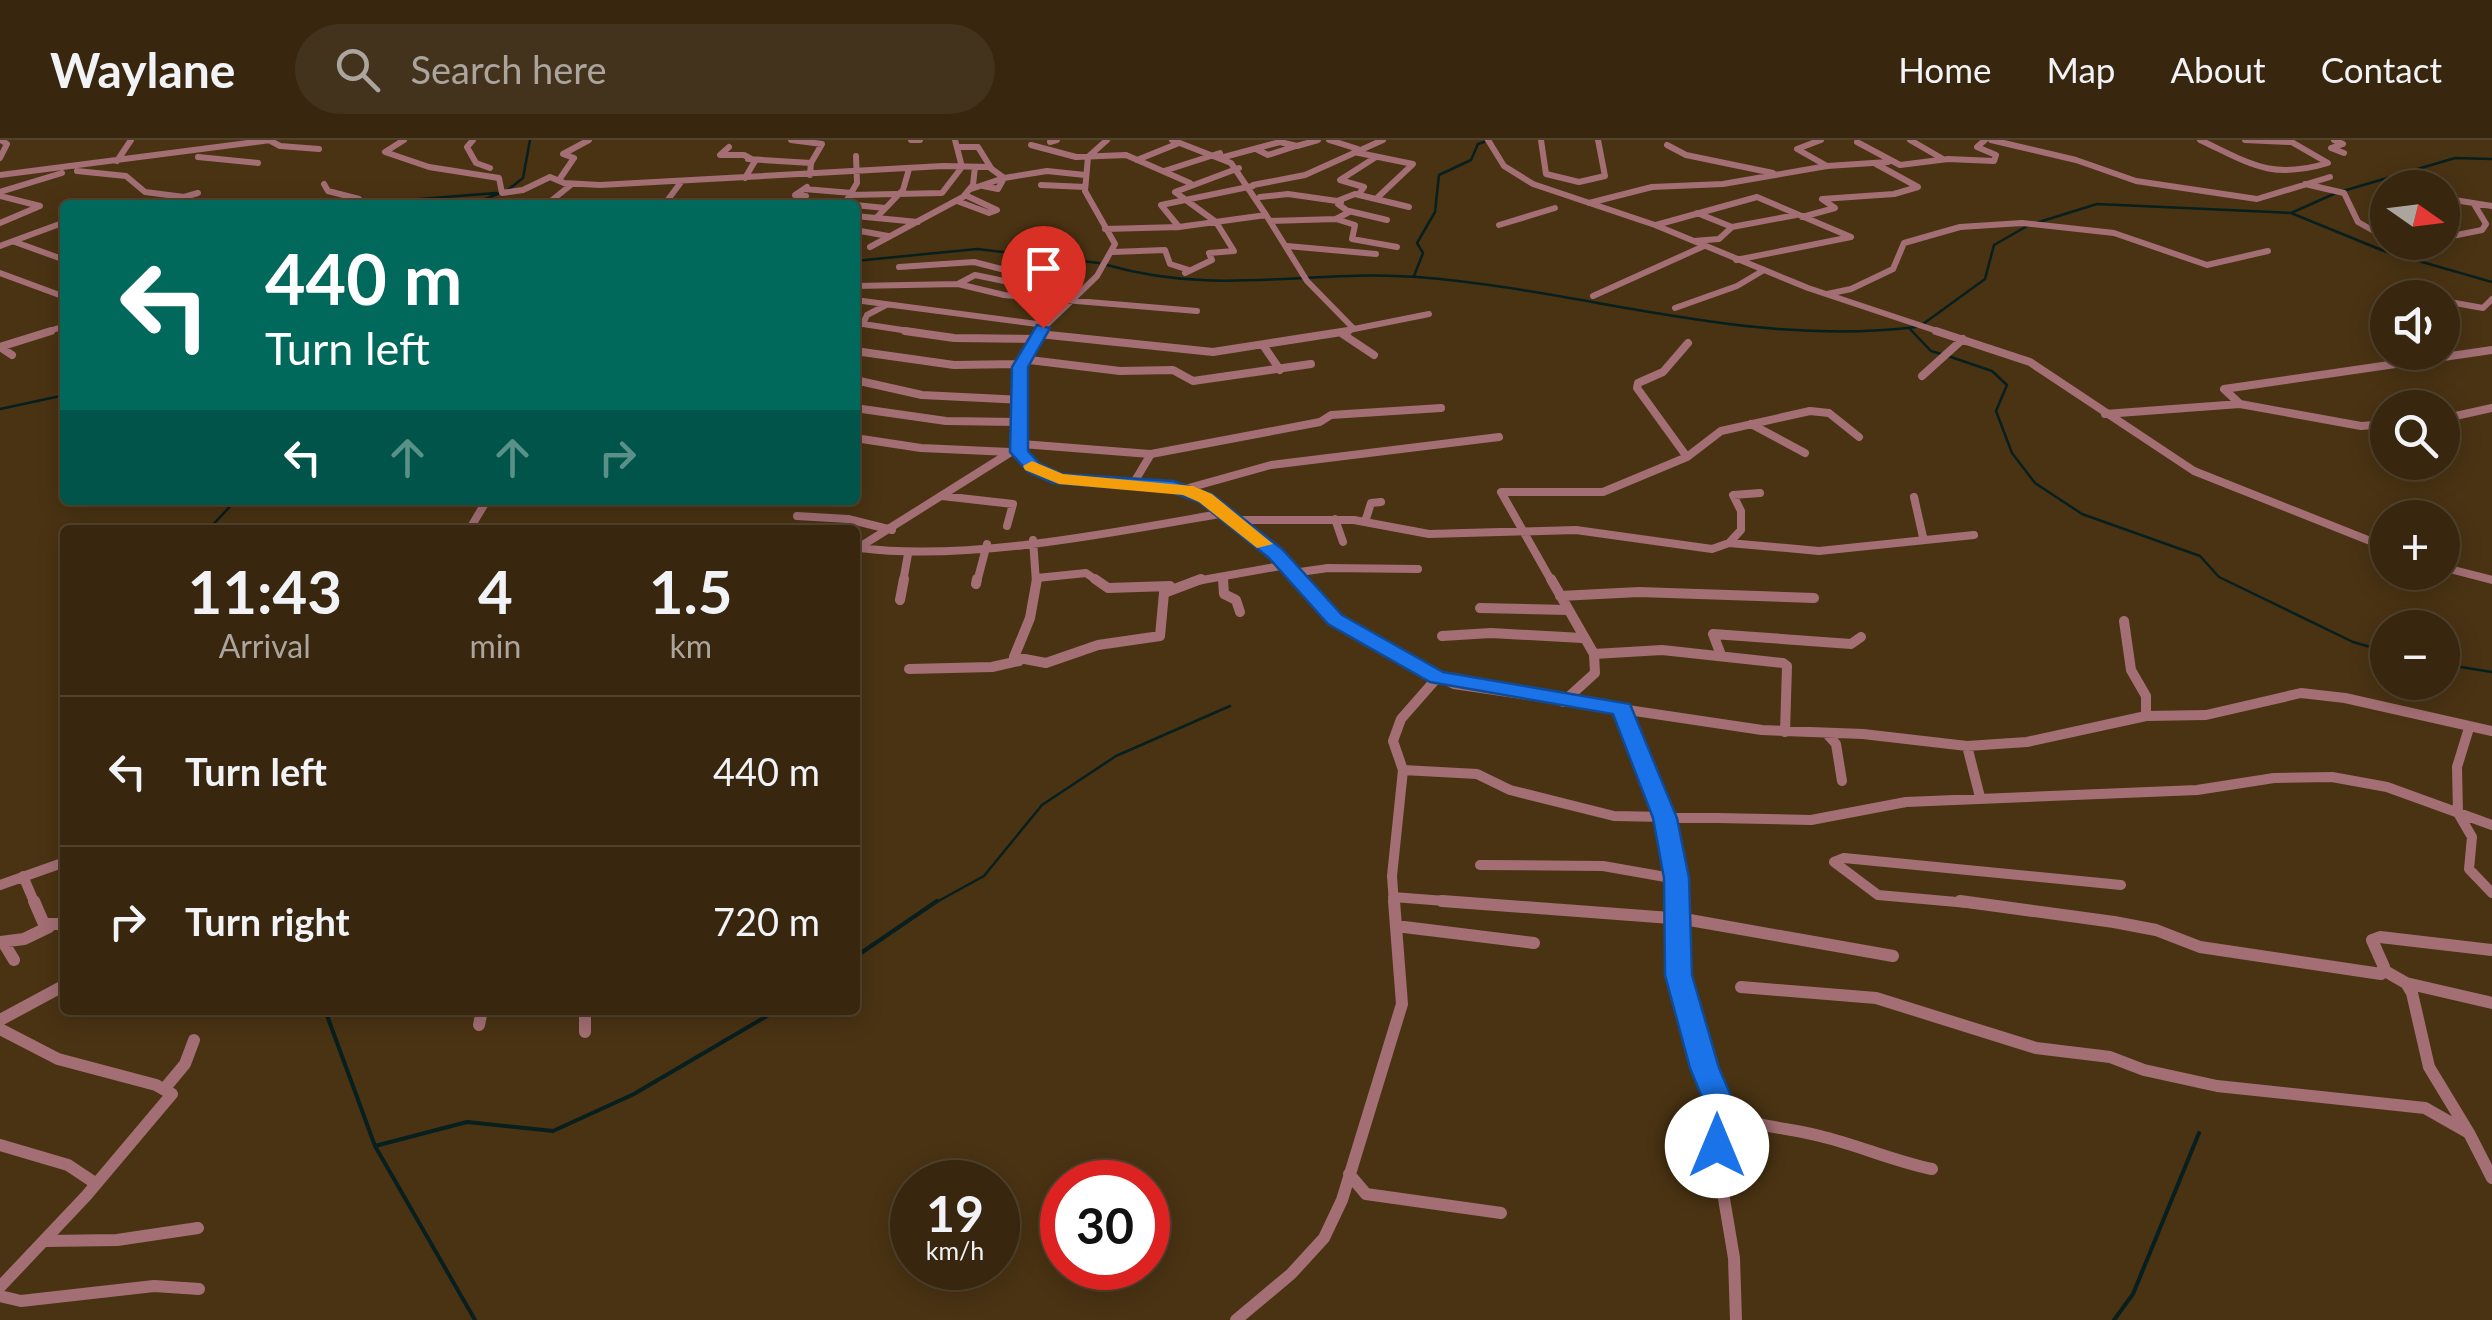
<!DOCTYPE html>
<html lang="en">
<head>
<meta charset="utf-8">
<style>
  body { margin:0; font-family:Lato,sans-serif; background:#43321c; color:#f1f3f6; height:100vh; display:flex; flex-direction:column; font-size:38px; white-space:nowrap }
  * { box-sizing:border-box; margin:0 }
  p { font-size:32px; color:#aba59e }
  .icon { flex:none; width:55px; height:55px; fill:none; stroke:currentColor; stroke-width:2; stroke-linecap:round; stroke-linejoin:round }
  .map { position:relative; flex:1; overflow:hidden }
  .details { position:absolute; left:60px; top:385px; width:800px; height:490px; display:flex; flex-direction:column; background:#38260e; border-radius:10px; box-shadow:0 5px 25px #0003,0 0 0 2px #52432e }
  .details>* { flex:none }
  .hud { position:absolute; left:60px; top:60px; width:800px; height:305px; border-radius:10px; box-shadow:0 5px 25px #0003,0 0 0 2px #52432e; background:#00695c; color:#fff; overflow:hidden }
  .needle { width:65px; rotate:104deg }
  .fabs { position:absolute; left:2370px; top:30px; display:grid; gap:20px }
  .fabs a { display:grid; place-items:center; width:90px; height:90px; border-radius:50%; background:#38260e; box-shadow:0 5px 25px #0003,0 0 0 2px #52432e; font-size:50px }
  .speed { position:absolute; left:890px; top:1020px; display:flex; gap:20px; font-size:50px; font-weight:700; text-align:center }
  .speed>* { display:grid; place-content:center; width:130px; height:130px; border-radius:50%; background:#38260e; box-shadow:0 5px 25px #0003,0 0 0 2px #52432e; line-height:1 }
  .speed small { font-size:25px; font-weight:400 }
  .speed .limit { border:15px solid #d22; background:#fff; color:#111 }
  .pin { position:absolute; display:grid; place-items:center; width:85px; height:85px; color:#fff; margin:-102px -42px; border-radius:50% 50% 50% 0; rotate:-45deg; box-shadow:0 0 10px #0007 }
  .pin .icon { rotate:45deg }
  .me { position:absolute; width:110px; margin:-55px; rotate:0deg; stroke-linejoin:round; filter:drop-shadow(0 0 8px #0008) }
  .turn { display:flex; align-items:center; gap:35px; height:210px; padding:0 40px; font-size:45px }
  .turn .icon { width:130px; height:130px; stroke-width:2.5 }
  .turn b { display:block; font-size:70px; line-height:85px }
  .lanes { display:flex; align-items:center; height:95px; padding:0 40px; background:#0003; justify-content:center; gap:50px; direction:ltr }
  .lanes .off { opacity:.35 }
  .eta { display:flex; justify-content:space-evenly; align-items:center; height:170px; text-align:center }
  .eta b { font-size:60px; font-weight:700; line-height:70px }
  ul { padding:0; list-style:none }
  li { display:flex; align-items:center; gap:30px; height:150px; padding:0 40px; border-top:2px solid #52432e }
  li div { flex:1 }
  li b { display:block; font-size:38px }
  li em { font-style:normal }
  header { display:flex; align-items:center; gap:60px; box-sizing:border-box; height:140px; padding:0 50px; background:#38260e; border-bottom:2px solid #52432e }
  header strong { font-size:48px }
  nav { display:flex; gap:55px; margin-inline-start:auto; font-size:35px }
  .search { width:700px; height:90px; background:#43321c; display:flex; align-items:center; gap:25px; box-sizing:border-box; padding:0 35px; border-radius:55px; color:#aba59e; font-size:38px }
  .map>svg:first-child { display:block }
</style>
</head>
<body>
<header>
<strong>Waylane</strong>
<div class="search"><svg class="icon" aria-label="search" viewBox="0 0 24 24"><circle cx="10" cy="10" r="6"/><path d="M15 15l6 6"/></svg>Search here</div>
<nav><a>Home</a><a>Map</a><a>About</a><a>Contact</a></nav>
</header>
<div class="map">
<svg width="2492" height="1180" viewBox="0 0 2492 1180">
  <rect width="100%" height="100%" fill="#4a3313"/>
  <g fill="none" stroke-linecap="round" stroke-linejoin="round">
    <path stroke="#071f1e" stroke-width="2.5" d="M509 49 523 38 530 0
      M2343 51 2455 18 2492 19
      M356 64 496 53
      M471 65 502 52
      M2291 73 2384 111 2492 142
      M2036 83 2097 64 2291 73 2336 53
      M855 121 977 109 1099 123
      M1107 125C1219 157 1307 129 1417 137 1585 150 1746 208 1916 187
      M1414 136 1423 113 1417 103 1435 72 1439 35 1471 20 1478 4 1484 2
      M1923 184 1985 139 1994 105 2029 85
      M1909 188 1931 211 1941 214
      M1948 216 1992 231 2007 245 1996 271 2012 313 2035 343 2082 374 2200 416 2219 437 2353 502 2388 512
      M0 269 65 255
      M208 390 236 360
      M2442 524 2492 532
      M933 764 984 736 1042 665 1116 616 1230 566"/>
    <path stroke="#071f1e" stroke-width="4" d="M855 817 937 761
      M325 870 375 1006 475 1180
      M375 1006 467 982 553 991 634 954 777 870
      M2114 1180 2133 1154 2199 993"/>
    <path stroke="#a36f74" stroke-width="6" d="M269 0 280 6 319 9
      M404 0 385 12 429 27 499 38 502 53 523 50 550 37 564 43 600 45 943 26 989 27 1004 38 1047 31 1085 35
      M473 0 467 7 476 23 490 28
      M791 0 822 4 811 23
      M911 0H920
      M1329 0 1358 9
      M1488 0 1504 26 1533 44 1655 85 1808 148 1943 193
      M1541 0 1546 34 1579 42 1605 36 1598 0
      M1821 0 1797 9 1827 26
      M1910 0 1943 19
      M1991 0 2076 20 2136 41 2257 59 2330 37
      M2200 0C2251 24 2271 40 2328 23L2288 0
      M2245 0 2290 2
      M2334 0 2343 4 2331 8 2344 13
      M1050 2 1057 0
      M1857 2 1900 25 1948 19 1994 21 1996 15 1977 7 1985 0
      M1031 5 1076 17 1126 15 1190 43
      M1667 5 1686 15 1773 33
      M729 7 720 15H744L755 21 745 38
      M959 7H978L991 28
      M1256 9 1268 15 1296 6
      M1354 12 1413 24 1377 58
      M198 17 258 23
      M1224 17 1280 2 1297 6 1318 0
      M0 18 7 4 1 0
      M748 19 811 23 810 35
      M1137 20 1179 3
      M117 21 131 0
      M77 31 126 36 145 52 184 57 198 53
      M1164 31 1220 13
      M0 35 271 0
      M559 40 574 18 563 14 589 0
      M324 44 328 51 359 59 347 65
      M2305 44 2344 53 2358 82 2388 99
      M1041 45 1085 47
      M1253 45 1305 35 1383 0
      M804 49 852 53
      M971 49 1004 38 998 49 983 46
      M0 52 62 33
      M2388 53H2383L2388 63
      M1359 54 1364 47 1340 40 1376 17
      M850 55 942 53 962 27 955 0
      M0 56 40 66 0 83
      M1260 57 1288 54 1337 61 1355 54 1409 67
      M2442 58 2492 66
      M957 61 989 73 997 70 965 55
      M1589 63 1652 47 1723 44 1827 26 1888 22
      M546 65 572 44
      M664 65 681 42
      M797 65 806 56 795 55 807 47
      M844 65 857 43 856 16
      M855 65 885 68
      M1349 71 1387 80
      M1697 73 1732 87
      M1266 75 1307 141 1354 189 1337 193
      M855 76 918 82
      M877 77 903 50 909 29
      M1802 77 1835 68 1822 59 1894 54 1918 47 1876 24
      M1336 79 1349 72 1338 64 1341 62
      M1270 81 1336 79 1355 85 1352 99 1397 107
      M1499 85 1555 68
      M1656 85 1757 57 1851 97 1736 120
      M1179 87 1161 65 1253 46
      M1105 89 1179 87 1266 75 1231 23 1172 0
      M855 90 888 96
      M2442 98 2482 90 2486 84 2474 64
      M1694 101 1719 99 1732 87 1796 75
      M15 102 65 120
      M2395 102 2418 113
      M0 106 65 82
      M1287 106 1376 114
      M870 107 963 57 973 45 975 27
      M1113 112 1165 110 1170 124 1189 130
      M899 127 974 122 1009 131
      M0 133 65 157
      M1005 133 1046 137 1035 151
      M1185 133 1212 120 1209 113 1234 111 1216 82 1175 52 1239 28
      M958 144 975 135 1038 148
      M855 146 958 144 1004 155 1197 171
      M1827 154 1851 149 1893 129 1904 103 1960 87 2022 83 2114 93 2207 125 2268 111
      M1593 156 1704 106
      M855 160 1045 185
      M2455 163 2483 168 2492 159
      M886 165 867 175 863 184 922 193
      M1675 168 1737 146 1764 130
      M1354 189 1429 174
      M43 193 65 186
      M1038 193 1097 136 1115 104 1085 51 1088 17 1107 0"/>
    <path stroke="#a36f74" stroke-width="8" d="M905 191 954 198 1035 199
      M1040 191C1004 235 1030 264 1019 312 1066 362 1143 332 1202 357 1234 370 1277 416 1302 442
      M1936 191 2030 222 2194 331 2388 408
      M1341 193 1374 215
      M1039 194 1213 212 1348 191
      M1688 203 1663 232 1638 243 1637 248 1687 317 1721 291 1810 271 1829 273 1859 297
      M1263 205 1280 230
      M0 207 51 191
      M0 207 12 215
      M855 211 954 225 1020 224
      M1021 219 1120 231 1173 230 1193 241 1311 224
      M1922 236 1963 199
      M855 240 922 255 1021 260
      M2240 264 2224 249 2492 210
      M855 268 946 281 1021 282
      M2105 274 2240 264 2361 286 2388 284
      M2442 279 2492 268
      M1751 284 1805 313
      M855 298 921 308 1010 312
      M1022 304 1150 314
      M1133 344 1151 314 1320 282 1331 275 1441 268
      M1185 349 1271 325 1499 297
      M942 356 1013 364 1007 386
      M1914 357 1923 397
      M797 376 848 379 892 390
      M1335 379 1343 402
      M1234 380H1354L1429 394 1576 390 1712 409 1729 403 1741 390V371L1733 355 1760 353
      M1365 382 1371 363 1381 362
      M469 390 487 360
      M1033 400 1036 442
      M1729 403 1819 411 1974 395
      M858 408 1011 312H1019
      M860 408C968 422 1116 392 1225 373
      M2442 427 2492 440
      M1293 433 1328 428 1418 429
      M1037 438 1086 433 1099 442
      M903 442 908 414
      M977 442 987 404
      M1191 442 1286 425
      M1552 442 1501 352H1603L1687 317"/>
    <path stroke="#a36f74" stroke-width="10" d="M1037 439 1030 478 1014 517 1046 523 1098 505 1160 496 1164 453 1201 439
      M1095 439 1108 448 1170 446
      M1223 439 1224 454 1236 460 1240 472
      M1299 439 1343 486 1454 544 1762 590 1863 594 1967 606 2027 602 2146 576 2206 575 2301 553 2345 558 2492 591
      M1551 439 1594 514 1595 533 1563 562
      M976 444 977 439
      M1560 456 1639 452 1814 458
      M900 460 904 439
      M1480 468 1568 470
      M2124 481 2131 530 2146 556V576
      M1442 496 1491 493 1582 498
      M1594 514 1662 510 1783 523 1787 526 1785 592
      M1721 515 1713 494 1851 504 1861 497
      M909 529 992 527 1019 521
      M1622 569 1665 678 1678 764
      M2469 588 2457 627 2458 673 2472 697 2469 729 2492 753
      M1828 595 1836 604 1842 641
      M1967 606 1980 657
      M1403 630 1477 634 1510 650 1614 676 1811 680 1906 662 2197 650 2274 638 2332 637 2387 647 2492 685
      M1834 722 1878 755 1979 764
      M1834 722 1844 718 2121 745
      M1480 725 1603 726 1677 739
      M23 736 35 764
      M0 745 65 722
      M1393 757 1484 764
      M1394 764 1392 736 1403 630 1393 601 1401 579 1437 538"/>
    <path stroke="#a36f74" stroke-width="12" d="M34 761 44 784H65
      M1442 761 1684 779 1893 816
      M1678 761 1684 864 1723 972 1718 1023 1734 1118 1736 1180
      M1960 761 2114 782 2156 790 2200 807 2381 834 2384 827 2372 800 2380 797 2492 810
      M1396 786 1534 803
      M0 802 24 799 49 787
      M3 802 14 820
      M2406 843 2492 863
      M1741 847 1876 858 2036 908 2110 917 2144 930 2217 946 2425 968 2469 993 2429 927 2412 853 2406 843 2385 831
      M585 870V892
      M0 880 65 845
      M479 885 482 870
      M0 889 58 919 156 945 172 954 86 1056 0 1147
      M165 948 185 924 194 900
      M1723 972C1761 988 1783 987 1820 996 1858 1005 1893 1021 1932 1029
      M2469 993 2492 1038
      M0 1005 68 1025 92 1041
      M1349 1034 1366 1054 1501 1073
      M46 1101 117 1100 198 1088
      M0 1156 21 1161 154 1146 199 1149
      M1236 1180 1291 1134 1324 1098 1342 1060 1402 864 1394 761"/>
  </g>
  <path fill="#1a73e8" stroke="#114b97" stroke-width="2.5" d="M1037 185 1050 188 1028 227V311L1040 324 1062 334 1173 341 1212 354 1282 409 1342 475 1443 532 1630 564 1677 678 1689 738 1692 835 1719 928 1738 972 1728 1015 1717 1019 1707 1015C1699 1000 1701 987 1708 972L1690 928 1665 835 1664 738 1653 678 1613 574 1430 542 1328 484 1269 418 1199 362 1171 352 1053 343 1028 332 1010 312 1012 227Z"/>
  <path fill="#f59e0b" d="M1032 321 1063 334 1193 346 1212 354 1273 404 1257 408 1199 362 1183 355 1059 344 1025 330 1023 326Z"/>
</svg>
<div class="fabs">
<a><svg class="needle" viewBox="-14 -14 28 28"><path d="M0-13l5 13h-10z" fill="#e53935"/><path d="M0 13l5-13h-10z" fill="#aba59e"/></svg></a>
<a><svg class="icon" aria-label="sound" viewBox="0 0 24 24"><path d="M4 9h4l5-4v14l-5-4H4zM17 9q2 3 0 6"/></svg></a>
<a><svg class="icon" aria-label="search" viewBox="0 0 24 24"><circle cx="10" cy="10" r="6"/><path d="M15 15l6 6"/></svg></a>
<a>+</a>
<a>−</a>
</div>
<div class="speed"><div>19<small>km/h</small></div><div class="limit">30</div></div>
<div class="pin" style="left:1043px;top:188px;background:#d93025"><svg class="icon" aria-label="arrive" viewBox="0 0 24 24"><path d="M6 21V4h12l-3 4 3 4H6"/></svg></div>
<svg class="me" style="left:1717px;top:1006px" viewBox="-20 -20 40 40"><circle r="19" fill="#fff"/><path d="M0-13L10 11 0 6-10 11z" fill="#1a73e8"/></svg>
<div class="hud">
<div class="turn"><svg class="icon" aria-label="left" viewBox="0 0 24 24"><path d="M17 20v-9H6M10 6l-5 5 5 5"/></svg><div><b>440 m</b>Turn left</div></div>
<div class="lanes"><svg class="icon" aria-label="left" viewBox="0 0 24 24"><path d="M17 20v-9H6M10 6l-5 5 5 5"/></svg><svg class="icon off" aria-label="ahead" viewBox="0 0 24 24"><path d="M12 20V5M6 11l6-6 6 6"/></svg><svg class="icon off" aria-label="ahead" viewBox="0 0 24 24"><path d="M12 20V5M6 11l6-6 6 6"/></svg><svg class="icon off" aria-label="right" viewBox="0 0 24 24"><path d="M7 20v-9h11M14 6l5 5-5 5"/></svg></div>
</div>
<section class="details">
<div class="eta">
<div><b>11:43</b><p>Arrival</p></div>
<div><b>4</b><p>min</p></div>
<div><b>1.5</b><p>km</p></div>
</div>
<ul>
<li><svg class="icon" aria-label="left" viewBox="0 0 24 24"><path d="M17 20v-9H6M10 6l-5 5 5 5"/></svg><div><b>Turn left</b></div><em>440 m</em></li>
<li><svg class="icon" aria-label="right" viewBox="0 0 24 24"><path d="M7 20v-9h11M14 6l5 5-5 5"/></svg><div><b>Turn right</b></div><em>720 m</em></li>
</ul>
</section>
</div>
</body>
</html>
